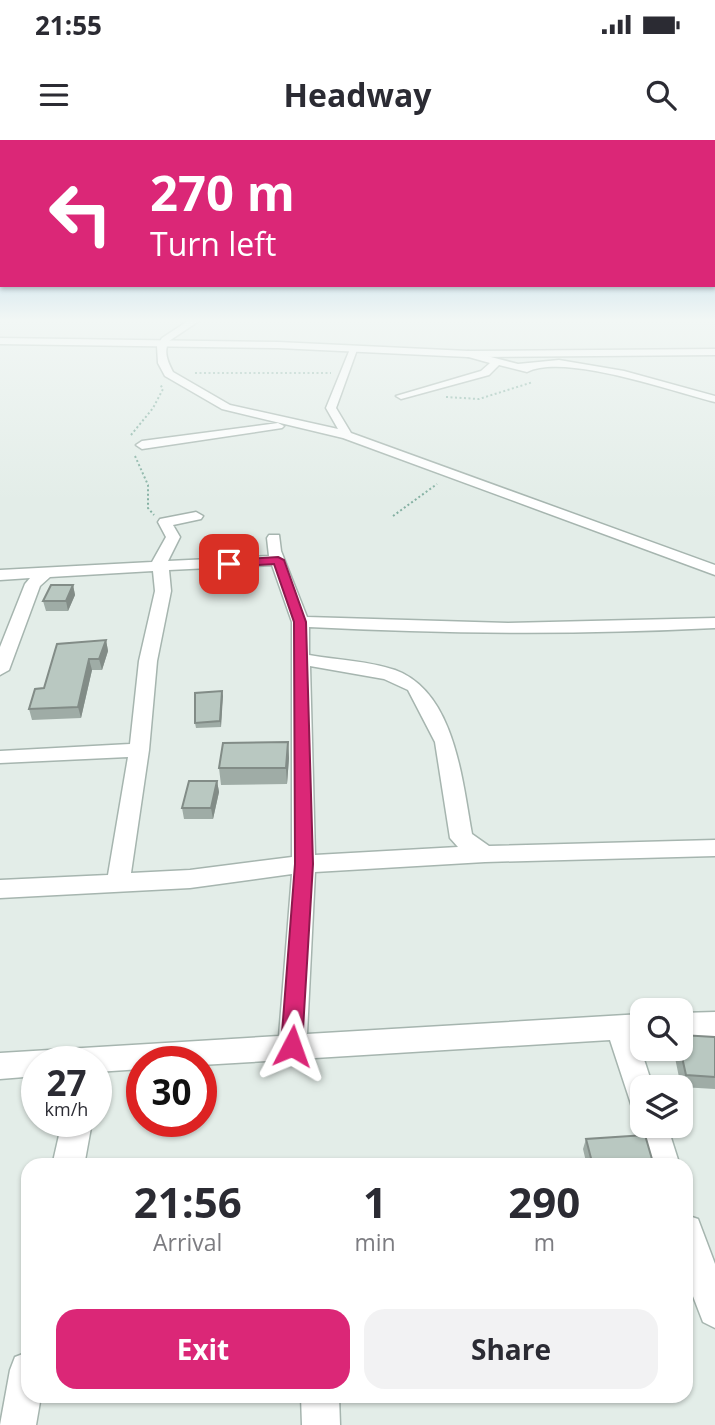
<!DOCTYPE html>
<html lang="en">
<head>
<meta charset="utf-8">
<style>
  body { margin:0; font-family:"Open Sans",sans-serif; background:#f2f2f3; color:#2b2b33; height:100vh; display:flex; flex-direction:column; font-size:26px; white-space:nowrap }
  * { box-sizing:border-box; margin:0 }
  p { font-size:23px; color:#7c7c81 }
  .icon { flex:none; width:38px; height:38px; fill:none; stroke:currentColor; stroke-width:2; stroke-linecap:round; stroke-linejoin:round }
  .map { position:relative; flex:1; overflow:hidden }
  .drawer { position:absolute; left:21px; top:1018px; width:672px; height:245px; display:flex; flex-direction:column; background:#fff; border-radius:21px; box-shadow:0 2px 5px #0004 }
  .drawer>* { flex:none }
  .hud { position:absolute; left:0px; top:0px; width:716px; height:147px; box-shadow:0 2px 5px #0004; background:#db2777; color:#fff; overflow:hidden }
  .buttons { position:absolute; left:630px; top:858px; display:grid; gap:14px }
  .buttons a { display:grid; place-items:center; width:63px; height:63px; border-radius:14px; background:#fff; box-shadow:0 2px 5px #0004; font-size:35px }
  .speed { position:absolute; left:21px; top:906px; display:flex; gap:14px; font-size:35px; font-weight:700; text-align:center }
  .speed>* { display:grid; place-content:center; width:91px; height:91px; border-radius:50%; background:#fff; box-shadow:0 2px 5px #0004; line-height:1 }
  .speed small { font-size:18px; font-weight:400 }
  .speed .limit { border:10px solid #d22; background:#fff; color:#111 }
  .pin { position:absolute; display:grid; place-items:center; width:60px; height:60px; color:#fff; margin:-30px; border-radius:14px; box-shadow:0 4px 10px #0006 }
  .me { position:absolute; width:77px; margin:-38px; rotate:4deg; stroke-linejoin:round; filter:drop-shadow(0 0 5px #0008) }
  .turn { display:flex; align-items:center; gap:24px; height:147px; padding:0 35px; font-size:32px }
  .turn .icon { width:91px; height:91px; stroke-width:2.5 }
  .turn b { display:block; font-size:49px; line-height:60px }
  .eta { display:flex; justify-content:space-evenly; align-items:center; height:119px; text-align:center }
  .eta b { font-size:42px; font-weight:700; line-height:49px }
  .cta { display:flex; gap:14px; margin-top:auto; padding:14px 35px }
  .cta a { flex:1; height:80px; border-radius:21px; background:#db2777; color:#fff; font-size:28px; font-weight:700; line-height:80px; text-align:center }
  .cta a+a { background:#f2f2f3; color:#2b2b33 }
  .status { display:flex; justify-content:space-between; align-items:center; height:49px; padding:0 35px; background:#fff; direction:ltr }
  .status svg { height:19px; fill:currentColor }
  header { display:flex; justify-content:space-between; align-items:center; height:91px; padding:0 35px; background:#fff; font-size:32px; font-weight:700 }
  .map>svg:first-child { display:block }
</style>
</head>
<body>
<div class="status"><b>21:55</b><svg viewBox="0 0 49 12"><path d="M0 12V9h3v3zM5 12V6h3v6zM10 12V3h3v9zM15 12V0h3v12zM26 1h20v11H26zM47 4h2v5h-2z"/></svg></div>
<header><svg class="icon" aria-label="menu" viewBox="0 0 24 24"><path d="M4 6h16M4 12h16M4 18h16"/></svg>Headway<svg class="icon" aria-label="search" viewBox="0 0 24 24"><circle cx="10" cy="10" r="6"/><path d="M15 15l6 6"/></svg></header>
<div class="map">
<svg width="715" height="1285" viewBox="0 0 715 1285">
  <rect width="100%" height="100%" fill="#e3ede8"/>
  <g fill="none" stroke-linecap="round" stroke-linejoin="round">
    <defs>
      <path id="minor" d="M188 181H199L169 201C163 212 168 222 173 232L230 265 338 289 326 268 350 209 358 207 336 268 351 293 715 425V435L343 298 222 269 165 236 158 223 157 206 162 198Z
        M468 211 518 224 559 220 624 231 715 256V262C671 251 564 213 527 232L499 225 489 235 401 259 396 256 481 231 490 223 465 216 463 214Z
        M278 283 284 286 282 288 142 309 136 305 142 301Z
        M196 372 203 376 201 379 173 385 180 397 168 421 269 416 267 398 269 395H279L281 411 307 477 508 483 715 478V488C579 495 444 494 309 487V515C337 520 369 521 395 530 455 552 462 640 472 694L489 706 715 700V716L485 722 315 732 307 894 642 874V898H637L653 947H642V970L632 967 610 900 201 925V922H142V929L96 932V922H37V936L0 939V913L279 896 292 734 190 748 0 758V740L108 735 128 617 0 623V611L130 604 139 521 155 451 153 431 50 437 40 446 9 530 0 535V507L25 444 30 438 0 440V430L152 422 166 397 158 382 160 379ZM272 425 292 482V717L190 730 131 733 149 610 157 521 171 451 169 430ZM310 526 384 539 408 550 435 602 450 698 458 707 315 715Z
        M715 872V896L681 897V873Z
        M641 975 642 985H667L680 1026H649L637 985Z
        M62 982H92L84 1026H52Z
        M686 1075 698 1079 715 1124V1188L703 1182 686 1138Z
        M28 1212V1256H41L36 1285H0L10 1230 15 1217Z
        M301 1256H339L340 1285H302Z"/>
      <path id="tertiary" d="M0 198 278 202 468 211 715 209V215L468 217 278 208 0 204Z"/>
    </defs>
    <use href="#minor" stroke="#a6b5af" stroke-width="3"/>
    <use href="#tertiary" stroke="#a6b5af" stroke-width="3"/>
    <path stroke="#84b0a2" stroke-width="2" stroke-dasharray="2 2.5" stroke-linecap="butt" d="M195 233H331
      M446 257 479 259 533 242
      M131 295 153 268 163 249 160 244
      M135 316 148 345V368L154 375
      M393 376 437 344"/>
    <use href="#minor" fill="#fff" fill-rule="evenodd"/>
    <use href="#tertiary" fill="#fff" fill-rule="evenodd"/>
  </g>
  <path fill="#9faca6" d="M73 445 75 455 68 471H46L43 461Z
    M106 500 108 511 102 530H92L81 578 32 580 29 569 44 548Z
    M222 551 221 587 196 588 195 583Z
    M288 602 289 618 287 644 221 645 219 628Z
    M217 641 219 652 213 679H184L182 668Z
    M715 897V949L681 947 673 908H681Z
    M586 999 654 1026H587L583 1009Z"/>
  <path fill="#828c87" d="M73 445 75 455 68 471 66 461Z
    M106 500 108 511 102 530 99 519Z
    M89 519 92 530 81 578 78 567Z
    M222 551 223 556 221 587 220 581Z
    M288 602 289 618 287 644 286 628Z
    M217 641 219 652 213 679 211 668Z"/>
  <path fill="#b9c8c1" stroke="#828c87" stroke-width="2" d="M51 445H73L66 461H43Z
    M106 500 99 519H89L78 567 29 569 35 549 44 548 57 504Z
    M222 551 220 581 195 583V553Z
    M288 602 286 628H219L223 603Z
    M189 641H217L211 668H182Z
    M681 895 715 897V937L686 935 680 908H681Z
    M645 995 654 1026H593L586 999Z"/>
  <linearGradient id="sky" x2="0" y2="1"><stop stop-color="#83bcde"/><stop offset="0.5" stop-color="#f2f7f5"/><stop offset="1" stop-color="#f2f7f5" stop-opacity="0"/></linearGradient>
  <rect width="715" height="361" fill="url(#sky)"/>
  <path fill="#db2777" stroke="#8e194d" stroke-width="2" d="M278 417 284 420 306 482 313 724 302 906 299 913 292 915 284 913 281 906 295 724 294 482 274 424 229 427 224 424 229 420Z"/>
</svg>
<div class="buttons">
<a><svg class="icon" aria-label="search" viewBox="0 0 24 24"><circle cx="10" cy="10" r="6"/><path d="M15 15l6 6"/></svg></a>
<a><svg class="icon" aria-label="layers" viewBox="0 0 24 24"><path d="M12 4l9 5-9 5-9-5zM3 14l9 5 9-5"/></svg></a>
</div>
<div class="speed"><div>27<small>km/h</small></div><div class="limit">30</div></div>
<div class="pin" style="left:229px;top:424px;background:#d93025"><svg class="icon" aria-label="arrive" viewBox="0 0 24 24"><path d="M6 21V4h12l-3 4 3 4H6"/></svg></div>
<svg class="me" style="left:292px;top:906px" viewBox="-20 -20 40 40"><path d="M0-17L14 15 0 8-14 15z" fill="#db2777" stroke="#fff" stroke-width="4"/></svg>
<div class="hud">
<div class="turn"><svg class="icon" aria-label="left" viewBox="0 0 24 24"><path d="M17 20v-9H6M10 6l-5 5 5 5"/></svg><div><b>270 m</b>Turn left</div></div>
</div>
<section class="drawer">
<div class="eta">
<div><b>21:56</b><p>Arrival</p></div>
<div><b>1</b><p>min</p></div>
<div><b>290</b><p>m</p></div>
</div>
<div class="cta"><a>Exit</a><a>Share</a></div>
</section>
</div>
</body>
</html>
